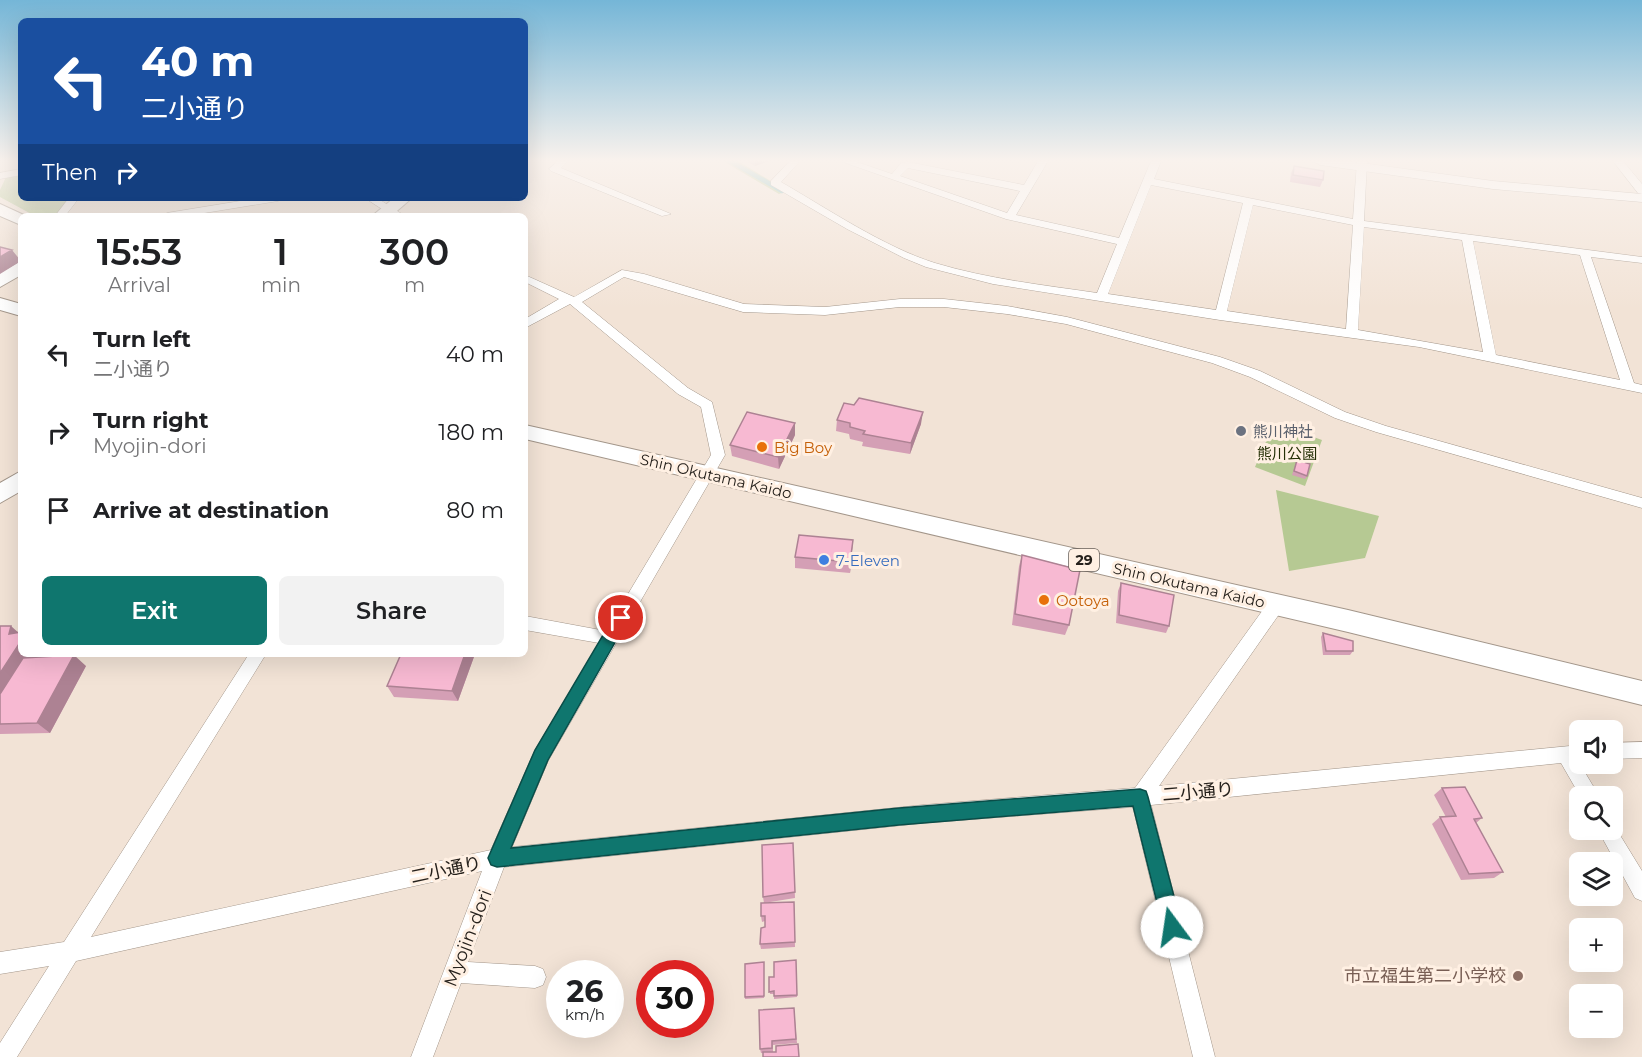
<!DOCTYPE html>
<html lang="en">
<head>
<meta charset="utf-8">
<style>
  body { margin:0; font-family:Montserrat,"Noto Sans JP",sans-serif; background:#f2f2f2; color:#202124; height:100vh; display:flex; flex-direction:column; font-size:22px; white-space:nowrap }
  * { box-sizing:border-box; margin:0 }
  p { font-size:20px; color:#757577 }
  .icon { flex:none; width:33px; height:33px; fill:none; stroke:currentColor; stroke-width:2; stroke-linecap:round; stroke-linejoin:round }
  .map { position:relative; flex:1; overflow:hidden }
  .panel { position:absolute; left:18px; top:213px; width:510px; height:444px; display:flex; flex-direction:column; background:#fff; border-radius:9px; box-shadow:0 6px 24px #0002 }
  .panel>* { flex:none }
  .top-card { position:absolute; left:18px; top:18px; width:510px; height:183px; border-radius:9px; box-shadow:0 6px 24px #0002; background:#1a4fa0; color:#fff; overflow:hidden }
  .fabs { position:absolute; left:1569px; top:720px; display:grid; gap:12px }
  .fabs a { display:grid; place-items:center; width:54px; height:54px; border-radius:9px; background:#fff; box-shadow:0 6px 24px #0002; font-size:30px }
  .speed { position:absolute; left:546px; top:960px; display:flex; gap:12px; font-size:30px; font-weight:700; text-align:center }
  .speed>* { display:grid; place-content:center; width:78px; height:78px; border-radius:50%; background:#fff; box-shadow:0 6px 24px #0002; line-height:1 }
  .speed small { font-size:15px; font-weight:400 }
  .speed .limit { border:9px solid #d22; background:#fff; color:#111 }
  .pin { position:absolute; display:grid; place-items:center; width:51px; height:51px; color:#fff; margin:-26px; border:3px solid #fff; border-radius:50%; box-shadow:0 2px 6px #0007 }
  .me { position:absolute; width:66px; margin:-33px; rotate:346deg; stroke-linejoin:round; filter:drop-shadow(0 0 4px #0008) }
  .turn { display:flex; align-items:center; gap:21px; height:126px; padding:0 24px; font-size:27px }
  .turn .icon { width:78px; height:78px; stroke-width:2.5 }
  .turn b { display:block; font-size:42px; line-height:51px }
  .then { display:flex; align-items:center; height:57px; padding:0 24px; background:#0003; gap:12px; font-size:22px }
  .eta { display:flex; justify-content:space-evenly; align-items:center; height:102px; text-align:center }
  .eta b { font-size:36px; font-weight:600; line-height:42px }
  .action { display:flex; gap:12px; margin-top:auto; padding:12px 24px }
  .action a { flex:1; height:69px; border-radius:9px; background:#0f766e; color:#fff; font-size:24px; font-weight:600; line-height:69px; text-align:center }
  .action a+a { background:#f2f2f2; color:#202124 }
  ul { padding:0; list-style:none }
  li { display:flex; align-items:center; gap:18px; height:78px; padding:0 24px }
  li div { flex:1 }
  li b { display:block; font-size:22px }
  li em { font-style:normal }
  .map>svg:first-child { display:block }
</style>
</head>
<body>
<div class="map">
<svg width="1642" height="1057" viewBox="0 0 1642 1057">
  <rect width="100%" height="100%" fill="#f2e3d6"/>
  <path fill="#b6c993" d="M723 161H738L787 191 779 194Z
    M21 173V198H70L56 216H35L0 197V190L7 175Z
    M1274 423 1322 440 1305 486 1255 467Z
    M1276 490 1379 516 1365 558 1289 571Z"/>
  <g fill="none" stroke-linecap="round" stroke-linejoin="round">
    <path stroke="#6ab9bd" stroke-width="4.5" d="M730 161 782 191"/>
    <defs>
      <path id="street" d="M558 161H568L561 168 671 214 662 216 551 171 549 169Z
        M790 161H800L781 182C828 209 884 247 935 263 988 279 1043 285 1097 293L1117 244 1006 219 840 161H854L892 174 901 163 908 162 1024 185 1038 161H1048L1016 215 1119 238 1151 161H1161L1154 179 1353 219 1357 161H1367L1364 221 1642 257V263L1591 257 1634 383 1642 385V393L1419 347 1220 320 993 284 926 267 904 258 847 229 771 185V181ZM908 168 1020 191 1007 213 900 176ZM1151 185 1243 203 1216 310 1108 294ZM1253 205 1353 225 1346 329 1227 311ZM1364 227 1462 240 1483 352 1358 330ZM1473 241 1580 255 1620 380 1496 355Z
        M1613 161H1623L1642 184V194L1638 193Z
        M21 169V175L0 179V173Z
        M69 198H79L65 216H55Z
        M259 198H283L278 201 186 216H162L167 213Z
        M365 198H377L405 216H393Z
        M622 270 644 274 744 304 825 307 900 299H944L1007 306 1067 317 1220 357 1260 371 1345 412 1386 426 1642 498V508L1376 432 1335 418 1250 377 1212 363 1066 324 1007 314 944 307H900L825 315 743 312 624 277 582 302 688 388 712 402 725 455 548 761 512 847 923 805 1135 788 1270 600 1276 598 1282 600 1284 605 1282 610 1159 786 1580 745V764L1599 796H1580L1561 763 1151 805 1215 1057H1193L1133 807 923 823 504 867 468 962 535 966 543 969 546 977 543 985 535 988 461 983 433 1057H411L482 871 76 961 17 1057H0V1043L49 966 0 974V952L64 942 249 654H266L91 937 491 850 535 750 599 643 525 630V616L606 631 711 455 701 407 678 394 570 304 525 328V319L559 299 525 282V275L574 297Z
        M1642 742V758L1612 759V743Z
        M1612 822 1642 871V901L1635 898 1598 830H1612Z"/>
      <path id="secondary" d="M1313 161H1347L1493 181 1642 194V202L1493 189 1320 165Z"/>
      <path id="primary" d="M394 198H412L391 216H372Z
        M0 204 26 216H21V225L0 216Z
        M21 261V275L0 287V273Z
        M0 298 21 304V316L0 310Z
        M525 425 1348 610 1642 681V705L1348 632 525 439Z
        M21 471V491L0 503V483Z"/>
    </defs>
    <use href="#street" stroke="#a3968a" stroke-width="1"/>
    <use href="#secondary" stroke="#a3968a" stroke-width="1"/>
    <use href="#primary" stroke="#a3968a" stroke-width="2"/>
    <use href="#street" fill="#fff" fill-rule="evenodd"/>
    <use href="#secondary" fill="#fff" fill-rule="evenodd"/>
    <use href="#primary" fill="#fff" fill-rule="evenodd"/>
  </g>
  <path fill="#d49fb5" d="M746 161H769L755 166Z
    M1294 166 1323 180 1320 187 1290 182 1291 173Z
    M837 420 921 424 910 454 862 446 863 442 850 439 849 434 836 431Z
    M795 435 779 469 732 456 730 445Z
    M1297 460 1307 476 1305 479 1292 475Z
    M853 540 850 573 795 568V557Z
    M1022 555 1069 625 1065 635 1012 625 1019 566Z
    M1121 583 1169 626 1166 633 1116 623 1118 591Z
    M0 626 38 654 36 658 86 666 50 733 0 734Z
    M1323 633 1353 651 1350 655H1323L1321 637Z
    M401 654H475L458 701 394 697 387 686Z
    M1442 788 1482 818 1476 823 1503 872 1494 878 1461 880 1432 824 1440 817H1446L1434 795Z
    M793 843 795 898 764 903 763 897Z
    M794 902 795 947 761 949 760 944 765 927V921L762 922 761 916Z
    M796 960 797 997 774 999V994H770L769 977H774Z
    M764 962V998L745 999V997Z
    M794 1008 797 1043 773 1045V1052L799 1057 761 1053 760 1049Z"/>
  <path fill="#ad8293" d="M755 161H769L755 166Z
    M12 250 21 261 0 274V257Z
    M923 412 921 424 910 454 911 443Z
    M795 423V435L779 469 778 457Z
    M853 540 850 573V562Z
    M11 626 21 635V654H38L0 716V673Z
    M465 654H475L458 701 452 691Z
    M74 655 86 666 50 733 37 723Z"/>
  <path fill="#f7b9d2" stroke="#ad8293" stroke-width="1.5" d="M1294 166 1324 171 1323 180 1293 175Z
    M0 247 12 250 0 257Z
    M859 398 923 412 911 443 863 434 865 431 850 427V423L837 420 844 403 854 405Z
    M747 412 795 423 778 457 730 445Z
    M1297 460 1310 464 1307 476 1294 471Z
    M799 535 853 540 850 562 795 557Z
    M1022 555 1080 570 1069 625 1015 614Z
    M1121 583 1174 595 1169 626 1119 615Z
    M0 626H11L9 634 21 632V641L0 673Z
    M1323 633 1353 641V651H1326Z
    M401 654H465L452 691 387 686Z
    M74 655 37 723 0 724V694L23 658Z
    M1465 787 1482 818 1474 819 1503 872 1469 874 1440 817 1456 816 1442 788Z
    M793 843 795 892 763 897 762 845Z
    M794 902 795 942 760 944 761 928 765 927V916H761V903Z
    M796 960 797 995 774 996V991L769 992V977H774V962Z
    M764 962V996L745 997V964Z
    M794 1008 796 1039 772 1041V1048L760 1049 759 1010Z
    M798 1044 799 1057H763V1052H776V1046Z"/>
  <linearGradient id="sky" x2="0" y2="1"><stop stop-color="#75b6d7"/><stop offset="0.52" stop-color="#f9f2ed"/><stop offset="1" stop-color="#f9f2ed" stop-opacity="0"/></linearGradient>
  <rect width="1642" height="309" fill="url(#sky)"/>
  <path fill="#0f766e" stroke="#0a4d48" stroke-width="1.5" d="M621 611 629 618 548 760 511 848 899 808 1140 789 1146 791 1148 797 1182 927 1179 934 1172 937 1165 934 1163 927 1133 806 899 825 497 867 491 865 488 858 535 750 616 613Z"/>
  <circle fill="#6b7280" stroke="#fff0e3" stroke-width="2" cx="1241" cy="431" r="6"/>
  <g fill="#e8710a" stroke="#fff0e3" stroke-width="2">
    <circle cx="762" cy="447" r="6"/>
    <circle cx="1044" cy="600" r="6"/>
  </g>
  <circle fill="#3f7fe0" stroke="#fff0e3" stroke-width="2" cx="824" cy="560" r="6"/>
  <circle fill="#8d6e63" stroke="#fff0e3" stroke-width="2" cx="1518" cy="976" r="6"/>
  <g text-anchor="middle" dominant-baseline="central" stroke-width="6" stroke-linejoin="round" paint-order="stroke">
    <rect fill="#fff0e3" stroke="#675f58" stroke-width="1.5" x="1069" y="549" width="30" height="22" rx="4.5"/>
    <g font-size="14" font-weight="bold" fill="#26211c">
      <text x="1084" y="560">29</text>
    </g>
    <g font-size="15" fill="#5b616d" stroke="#fff0e3" text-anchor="start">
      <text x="1253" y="431">熊川神社</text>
    </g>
    <g font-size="15" fill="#c56008" stroke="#fff0e3" text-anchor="start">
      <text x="774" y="447">Big Boy</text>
      <text x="1056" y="600">Ootoya</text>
    </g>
    <g font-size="15" fill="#253006" stroke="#fff0e3">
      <text x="1287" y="453">熊川公園</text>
    </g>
    <g font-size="15" fill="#26211c" stroke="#fff0e3">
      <text transform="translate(716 476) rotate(13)">Shin Okutama Kaido</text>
      <text transform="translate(1189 585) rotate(13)">Shin Okutama Kaido</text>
    </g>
    <g font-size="15" fill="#366cbe" stroke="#fff0e3" text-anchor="start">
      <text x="836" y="560">7-Eleven</text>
    </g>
    <g font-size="18" fill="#26211c" stroke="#fff0e3">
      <text transform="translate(1198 792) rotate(-5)">二小通り</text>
      <text transform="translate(446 870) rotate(-12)">二小通り</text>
      <text transform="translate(468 938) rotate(-69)">Myojin-dori</text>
    </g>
    <g font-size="18" fill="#785e54" stroke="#fff0e3" text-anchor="end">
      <text x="1506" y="976">市立福生第二小学校</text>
    </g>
  </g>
</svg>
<div class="fabs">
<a><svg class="icon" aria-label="sound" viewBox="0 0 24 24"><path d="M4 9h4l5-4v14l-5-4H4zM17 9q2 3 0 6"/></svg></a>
<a><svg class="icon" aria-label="search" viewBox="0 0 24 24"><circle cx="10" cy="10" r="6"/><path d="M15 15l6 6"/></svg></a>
<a><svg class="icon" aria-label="layers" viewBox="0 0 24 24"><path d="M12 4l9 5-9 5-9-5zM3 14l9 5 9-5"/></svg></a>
<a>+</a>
<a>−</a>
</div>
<div class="speed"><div>26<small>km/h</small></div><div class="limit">30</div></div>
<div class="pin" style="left:621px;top:618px;background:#d93025"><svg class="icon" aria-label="arrive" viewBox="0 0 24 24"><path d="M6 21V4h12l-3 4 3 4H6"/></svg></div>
<svg class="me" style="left:1172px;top:927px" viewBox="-20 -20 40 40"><circle r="19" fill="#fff"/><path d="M0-13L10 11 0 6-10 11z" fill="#0f766e"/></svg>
<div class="top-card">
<div class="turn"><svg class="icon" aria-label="left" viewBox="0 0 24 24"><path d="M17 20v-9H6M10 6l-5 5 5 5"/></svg><div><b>40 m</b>二小通り</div></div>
<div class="then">Then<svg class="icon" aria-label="right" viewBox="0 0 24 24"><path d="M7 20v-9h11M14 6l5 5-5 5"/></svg></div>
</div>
<section class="panel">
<div class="eta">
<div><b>15:53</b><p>Arrival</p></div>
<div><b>1</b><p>min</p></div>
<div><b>300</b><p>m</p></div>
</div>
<ul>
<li><svg class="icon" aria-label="left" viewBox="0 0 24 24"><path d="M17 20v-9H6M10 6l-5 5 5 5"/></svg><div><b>Turn left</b><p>二小通り</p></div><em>40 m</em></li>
<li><svg class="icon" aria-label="right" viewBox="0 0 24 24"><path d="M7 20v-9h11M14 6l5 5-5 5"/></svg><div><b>Turn right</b><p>Myojin-dori</p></div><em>180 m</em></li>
<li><svg class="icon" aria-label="arrive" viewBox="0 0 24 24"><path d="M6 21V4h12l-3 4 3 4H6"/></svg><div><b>Arrive at destination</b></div><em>80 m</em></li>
</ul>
<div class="action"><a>Exit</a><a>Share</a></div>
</section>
</div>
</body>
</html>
